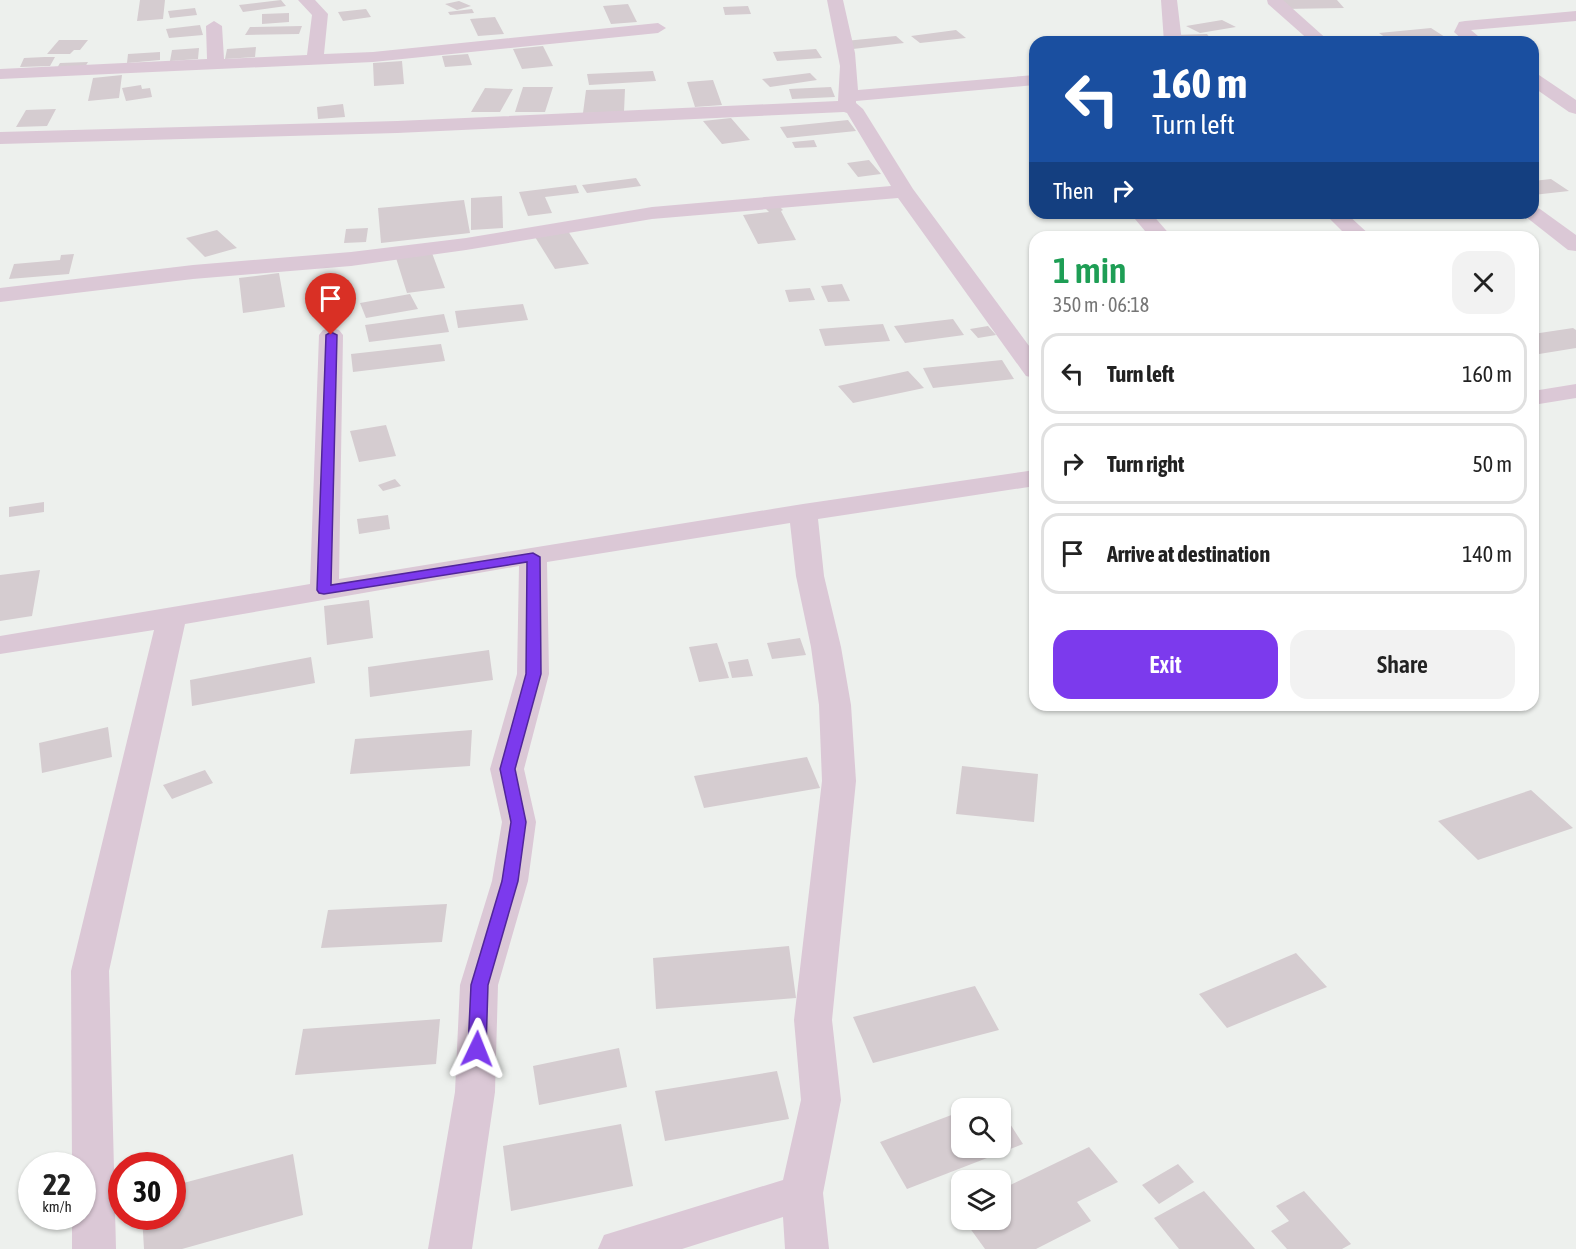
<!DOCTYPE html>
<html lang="en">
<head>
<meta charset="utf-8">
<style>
  body { margin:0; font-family:"Asap Condensed",sans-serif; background:#f2f2f2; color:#222; height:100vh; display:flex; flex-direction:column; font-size:22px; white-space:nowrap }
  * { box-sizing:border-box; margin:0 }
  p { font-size:20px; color:#767676 }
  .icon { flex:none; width:33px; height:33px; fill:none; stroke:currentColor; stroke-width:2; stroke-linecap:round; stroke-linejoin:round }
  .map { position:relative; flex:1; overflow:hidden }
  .details { position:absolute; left:1029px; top:231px; width:510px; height:480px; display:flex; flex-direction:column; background:#fff; border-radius:18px; box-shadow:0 2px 4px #0004 }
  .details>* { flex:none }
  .banner { position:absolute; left:1029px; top:36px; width:510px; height:183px; border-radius:18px; box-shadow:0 2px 4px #0004; background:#1a4fa0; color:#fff; overflow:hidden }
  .buttons { position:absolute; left:951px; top:1098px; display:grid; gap:12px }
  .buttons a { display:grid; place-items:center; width:60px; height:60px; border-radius:12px; background:#fff; box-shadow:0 2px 4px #0004; font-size:30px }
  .speed { position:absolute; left:18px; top:1152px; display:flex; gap:12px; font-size:30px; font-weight:700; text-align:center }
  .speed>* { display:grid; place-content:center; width:78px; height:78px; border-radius:50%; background:#fff; box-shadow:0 2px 4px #0004; line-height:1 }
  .speed small { font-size:15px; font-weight:400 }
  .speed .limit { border:9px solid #d22; background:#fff; color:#111 }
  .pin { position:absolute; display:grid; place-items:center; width:51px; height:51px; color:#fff; margin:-62px -26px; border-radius:50% 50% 50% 0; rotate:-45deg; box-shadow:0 0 6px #0007 }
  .pin .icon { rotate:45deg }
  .me { position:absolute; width:66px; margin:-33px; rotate:2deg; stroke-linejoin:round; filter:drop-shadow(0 0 4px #0008) }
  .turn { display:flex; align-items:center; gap:21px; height:126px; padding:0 24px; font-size:27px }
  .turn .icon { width:78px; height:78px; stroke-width:2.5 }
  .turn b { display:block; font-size:42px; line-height:51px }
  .then { display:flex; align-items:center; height:57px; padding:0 24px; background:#0003; gap:12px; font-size:22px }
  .round { display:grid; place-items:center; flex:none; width:63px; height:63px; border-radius:18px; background:#f2f2f2 }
  .overview { display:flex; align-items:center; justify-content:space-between; height:102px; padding:0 24px }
  h1 { font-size:36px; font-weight:600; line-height:45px; color:#1e9e55 }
  .button { display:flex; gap:12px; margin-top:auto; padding:12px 24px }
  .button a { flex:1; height:69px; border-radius:18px; background:#7c3aed; color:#fff; font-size:24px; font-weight:600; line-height:69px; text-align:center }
  .button a+a { background:#f2f2f2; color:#222 }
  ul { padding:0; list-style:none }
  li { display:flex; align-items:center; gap:18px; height:81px; margin:0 12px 9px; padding:0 12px; border:3px solid #e0e0e0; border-radius:18px }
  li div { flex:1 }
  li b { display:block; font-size:22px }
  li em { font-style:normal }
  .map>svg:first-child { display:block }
</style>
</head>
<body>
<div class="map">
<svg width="1576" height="1249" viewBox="0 0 1576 1249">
  <rect width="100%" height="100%" fill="#edf0ed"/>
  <path fill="#d5ccd0" d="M140 0H165L163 19 137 21Z
    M281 0 286 6 243 12 239 5Z
    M1276 0H1337L1344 8 1284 9Z
    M459 1 471 6 457 10 445 4Z
    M628 4 637 22 611 24 603 6Z
    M748 6 751 14 725 15 723 7Z
    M195 8 197 15 170 18 168 11Z
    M366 9 371 17 343 21 338 12Z
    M472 9 474 13 450 15 448 12Z
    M289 13V22L262 24V14Z
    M495 17 504 34 478 36 470 19Z
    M1222 20 1236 27 1200 33 1186 26Z
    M200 25 203 35 169 38 166 29Z
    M302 26 299 34 245 35 250 27Z
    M1431 28 1445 37 1392 42 1379 33Z
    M956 30 966 38 920 43 911 36Z
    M1207 34 1213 42H1180L1175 35Z
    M896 36 904 43 853 49 845 41Z
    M1248 36H1289L1292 42H1251Z
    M59 40H88L80 50H74L70 54H47Z
    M543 46 553 66 522 69 513 49Z
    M256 47 255 57 225 59 227 49Z
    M199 48 198 59 170 61 172 50Z
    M816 49 822 58 777 61 773 52Z
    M160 52V60L127 63 128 54Z
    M468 54 472 65 445 67 442 56Z
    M45 57H55L50 66 20 67 24 58Z
    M402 61 404 84 374 86 373 63Z
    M88 62 85 67 57 68 60 63Z
    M653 71 656 81 589 85 587 74Z
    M810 73 817 80 770 87 762 79Z
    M122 75 119 98 88 101 93 78Z
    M713 80 722 105 695 107 687 82Z
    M141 85 142 89 150 88 152 97 126 101 122 88Z
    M523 87H553L545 112H515Z
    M831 87 835 97 792 99 789 89Z
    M485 88 513 89 500 112H471Z
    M625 89 624 112 583 113 586 90Z
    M343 104 345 117 318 119 317 107Z
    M56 109 47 126 16 127 26 110Z
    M731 118 750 140 722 144 703 121Z
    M848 120 856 131 787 138 780 127Z
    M814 140 817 147 795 148 792 142Z
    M869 160 881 174 858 177 847 163Z
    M636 178 641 186 587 193 582 185Z
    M1551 179 1569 191 1533 195V181Z
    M576 185 579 193 545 197 552 213 528 216 519 192Z
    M502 196 503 228 471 230V198Z
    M464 200 470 233 381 243 378 208Z
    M778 205 783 210 781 211 796 240 758 244 743 215 769 212 765 208Z
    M368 228 366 242 344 243 346 229Z
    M217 230 237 248 205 257 186 238Z
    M568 231 589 264 555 269 535 237Z
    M432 253 445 288 407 293 396 258Z
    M74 254 69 274 9 279 14 264 60 260 61 255Z
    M279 273 285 307 243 313 239 278Z
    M842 284 850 301 828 302 821 286Z
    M810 288 815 300 789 302 785 290Z
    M410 294 418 309 366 318 360 303Z
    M523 304 528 320 458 328 455 311Z
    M444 314 449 332 369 342 365 325Z
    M953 319 964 335 905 343 894 326Z
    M883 324 890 341 825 346 819 329Z
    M988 326 996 335 978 338 970 329Z
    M1573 328 1576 330V348L1533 355V334Z
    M441 344 445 361 353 372 351 354Z
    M1002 360 1014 379 933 388 923 368Z
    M908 371 924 388 853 403 838 386Z
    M386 425 396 456 359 462 350 431Z
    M395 479 401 486 383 491 378 485Z
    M44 502V512L9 517V507Z
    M388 515 390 529 359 534 357 519Z
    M40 570 32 616 0 621V575Z
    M369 600 373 638 327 645 324 606Z
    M800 638 806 655 772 659 767 643Z
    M717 643 729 678 699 682 689 647Z
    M489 650 493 680 370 697 368 667Z
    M311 657 315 683 192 706 190 680Z
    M748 659 753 676 732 678 728 662Z
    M108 727 112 757 42 773 39 743Z
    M472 730 470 766 350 774 355 739Z
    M807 757 820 788 704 808 694 776Z
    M962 766 1038 774 1034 822 956 814Z
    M205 770 213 783 172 799 163 785Z
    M1531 790 1573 828 1478 860 1438 821Z
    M447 904 442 942 321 948 328 910Z
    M789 946 796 998 656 1009 653 958Z
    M1296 953 1327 987 1227 1028 1199 994Z
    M975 986 999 1030 873 1063 853 1017Z
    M440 1019 436 1064 295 1075 303 1029Z
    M619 1048 627 1087 539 1105 533 1066Z
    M777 1071 789 1119 665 1141 655 1091Z
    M994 1099 1023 1144 907 1189 880 1142 962 1111V1148H1000V1108H969Z
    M621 1124 633 1186 511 1211 503 1146Z
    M1089 1147 1118 1182 1077 1202 1091 1221 1036 1249H985L964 1220H1000V1190Z
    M293 1154 303 1215 182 1249H144L142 1216H172V1186Z
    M1178 1164 1194 1182 1159 1204 1142 1185Z
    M1204 1191 1255 1249H1179L1154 1218Z
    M1304 1191 1351 1244 1342 1249H1287L1271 1231 1289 1221 1276 1206Z"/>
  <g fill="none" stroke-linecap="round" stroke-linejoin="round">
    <path fill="#dbc8d6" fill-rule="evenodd" d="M298 0H315L328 14 324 54 373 52 658 23 666 28 658 33 373 62 0 79V69L207 59 206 26 214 21 222 26 224 59 307 55 312 15Z
      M827 0H843L855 53 858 90 1035 75V85L856 101V103L863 109 913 189 1035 354V378L1026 376 898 198 652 219 466 250 351 266 193 279 0 302V288L193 265 351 252 466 238 652 207 891 186 847 113 844 112 397 133 0 144V132L397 121 838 101 840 66Z
      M1161 0H1177L1182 42H1164Z
      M1267 0H1283L1330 42H1311L1268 4Z
      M1576 11V21L1471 30 1485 42H1465L1454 32 1459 22 1465 21Z
      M1533 74 1539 75 1576 100V114L1569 112 1533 87Z
      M1533 207 1540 209 1576 235V251L1568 250 1526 217 1523 213H1533Z
      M1130 213H1151L1172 237H1150Z
      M1324 213H1346L1372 237H1348Z
      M331 328 339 330 343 335 339 579 803 504 1035 470V486L818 519 824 576 841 647 851 705 856 781 832 1020 841 1100 823 1193 829 1249H785L783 1217 682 1249H598L604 1235 783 1180 801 1100 794 1020 822 781 819 705 811 647 796 576 790 523 547 562 549 674 524 769 536 822 528 881 498 985 495 1092 472 1249H428L455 1092 460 985 492 881 502 822 490 769 517 674 519 566 185 624 109 971 116 1249H72V1216H82V1166H72L71 971 154 630 0 654V636L310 584 319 335 323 330Z
      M1576 384V398L1533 405V391Z"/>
  </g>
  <path fill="#7c3aed" stroke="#51269a" stroke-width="1.5" d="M331 332 337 335 331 585 533 553 540 557 541 674 515 769 526 822 518 881 488 985 486 1049 483 1054 477 1057 470 1054 468 1049 471 985 502 881 511 822 500 769 526 674 527 562 324 594 319 593 317 590 326 335Z"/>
</svg>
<div class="buttons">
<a><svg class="icon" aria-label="search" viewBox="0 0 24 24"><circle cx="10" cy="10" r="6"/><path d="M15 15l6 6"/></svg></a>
<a><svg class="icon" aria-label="layers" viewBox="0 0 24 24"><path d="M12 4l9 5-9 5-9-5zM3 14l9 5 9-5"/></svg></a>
</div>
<div class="speed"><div>22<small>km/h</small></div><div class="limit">30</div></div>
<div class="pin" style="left:331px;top:335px;background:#d93025"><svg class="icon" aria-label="arrive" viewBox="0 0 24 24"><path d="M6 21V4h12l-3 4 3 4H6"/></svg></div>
<svg class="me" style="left:477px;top:1049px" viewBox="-20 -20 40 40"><path d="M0-17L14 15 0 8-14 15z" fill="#7c3aed" stroke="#fff" stroke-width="4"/></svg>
<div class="banner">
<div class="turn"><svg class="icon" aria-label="left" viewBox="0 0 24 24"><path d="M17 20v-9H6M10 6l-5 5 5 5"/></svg><div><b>160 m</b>Turn left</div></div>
<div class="then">Then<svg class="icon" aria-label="right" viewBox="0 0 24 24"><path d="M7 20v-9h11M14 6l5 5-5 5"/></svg></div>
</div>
<section class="details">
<div class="overview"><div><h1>1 min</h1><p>350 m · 06:18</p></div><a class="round"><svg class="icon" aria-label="close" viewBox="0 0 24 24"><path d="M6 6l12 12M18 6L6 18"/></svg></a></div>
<ul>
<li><svg class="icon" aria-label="left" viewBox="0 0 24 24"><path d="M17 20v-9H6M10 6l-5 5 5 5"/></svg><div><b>Turn left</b></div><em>160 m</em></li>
<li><svg class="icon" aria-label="right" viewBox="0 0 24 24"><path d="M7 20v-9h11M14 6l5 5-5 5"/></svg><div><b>Turn right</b></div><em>50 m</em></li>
<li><svg class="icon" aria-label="arrive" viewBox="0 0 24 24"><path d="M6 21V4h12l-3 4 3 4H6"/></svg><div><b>Arrive at destination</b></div><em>140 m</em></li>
</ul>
<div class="button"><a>Exit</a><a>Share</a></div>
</section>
</div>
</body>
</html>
